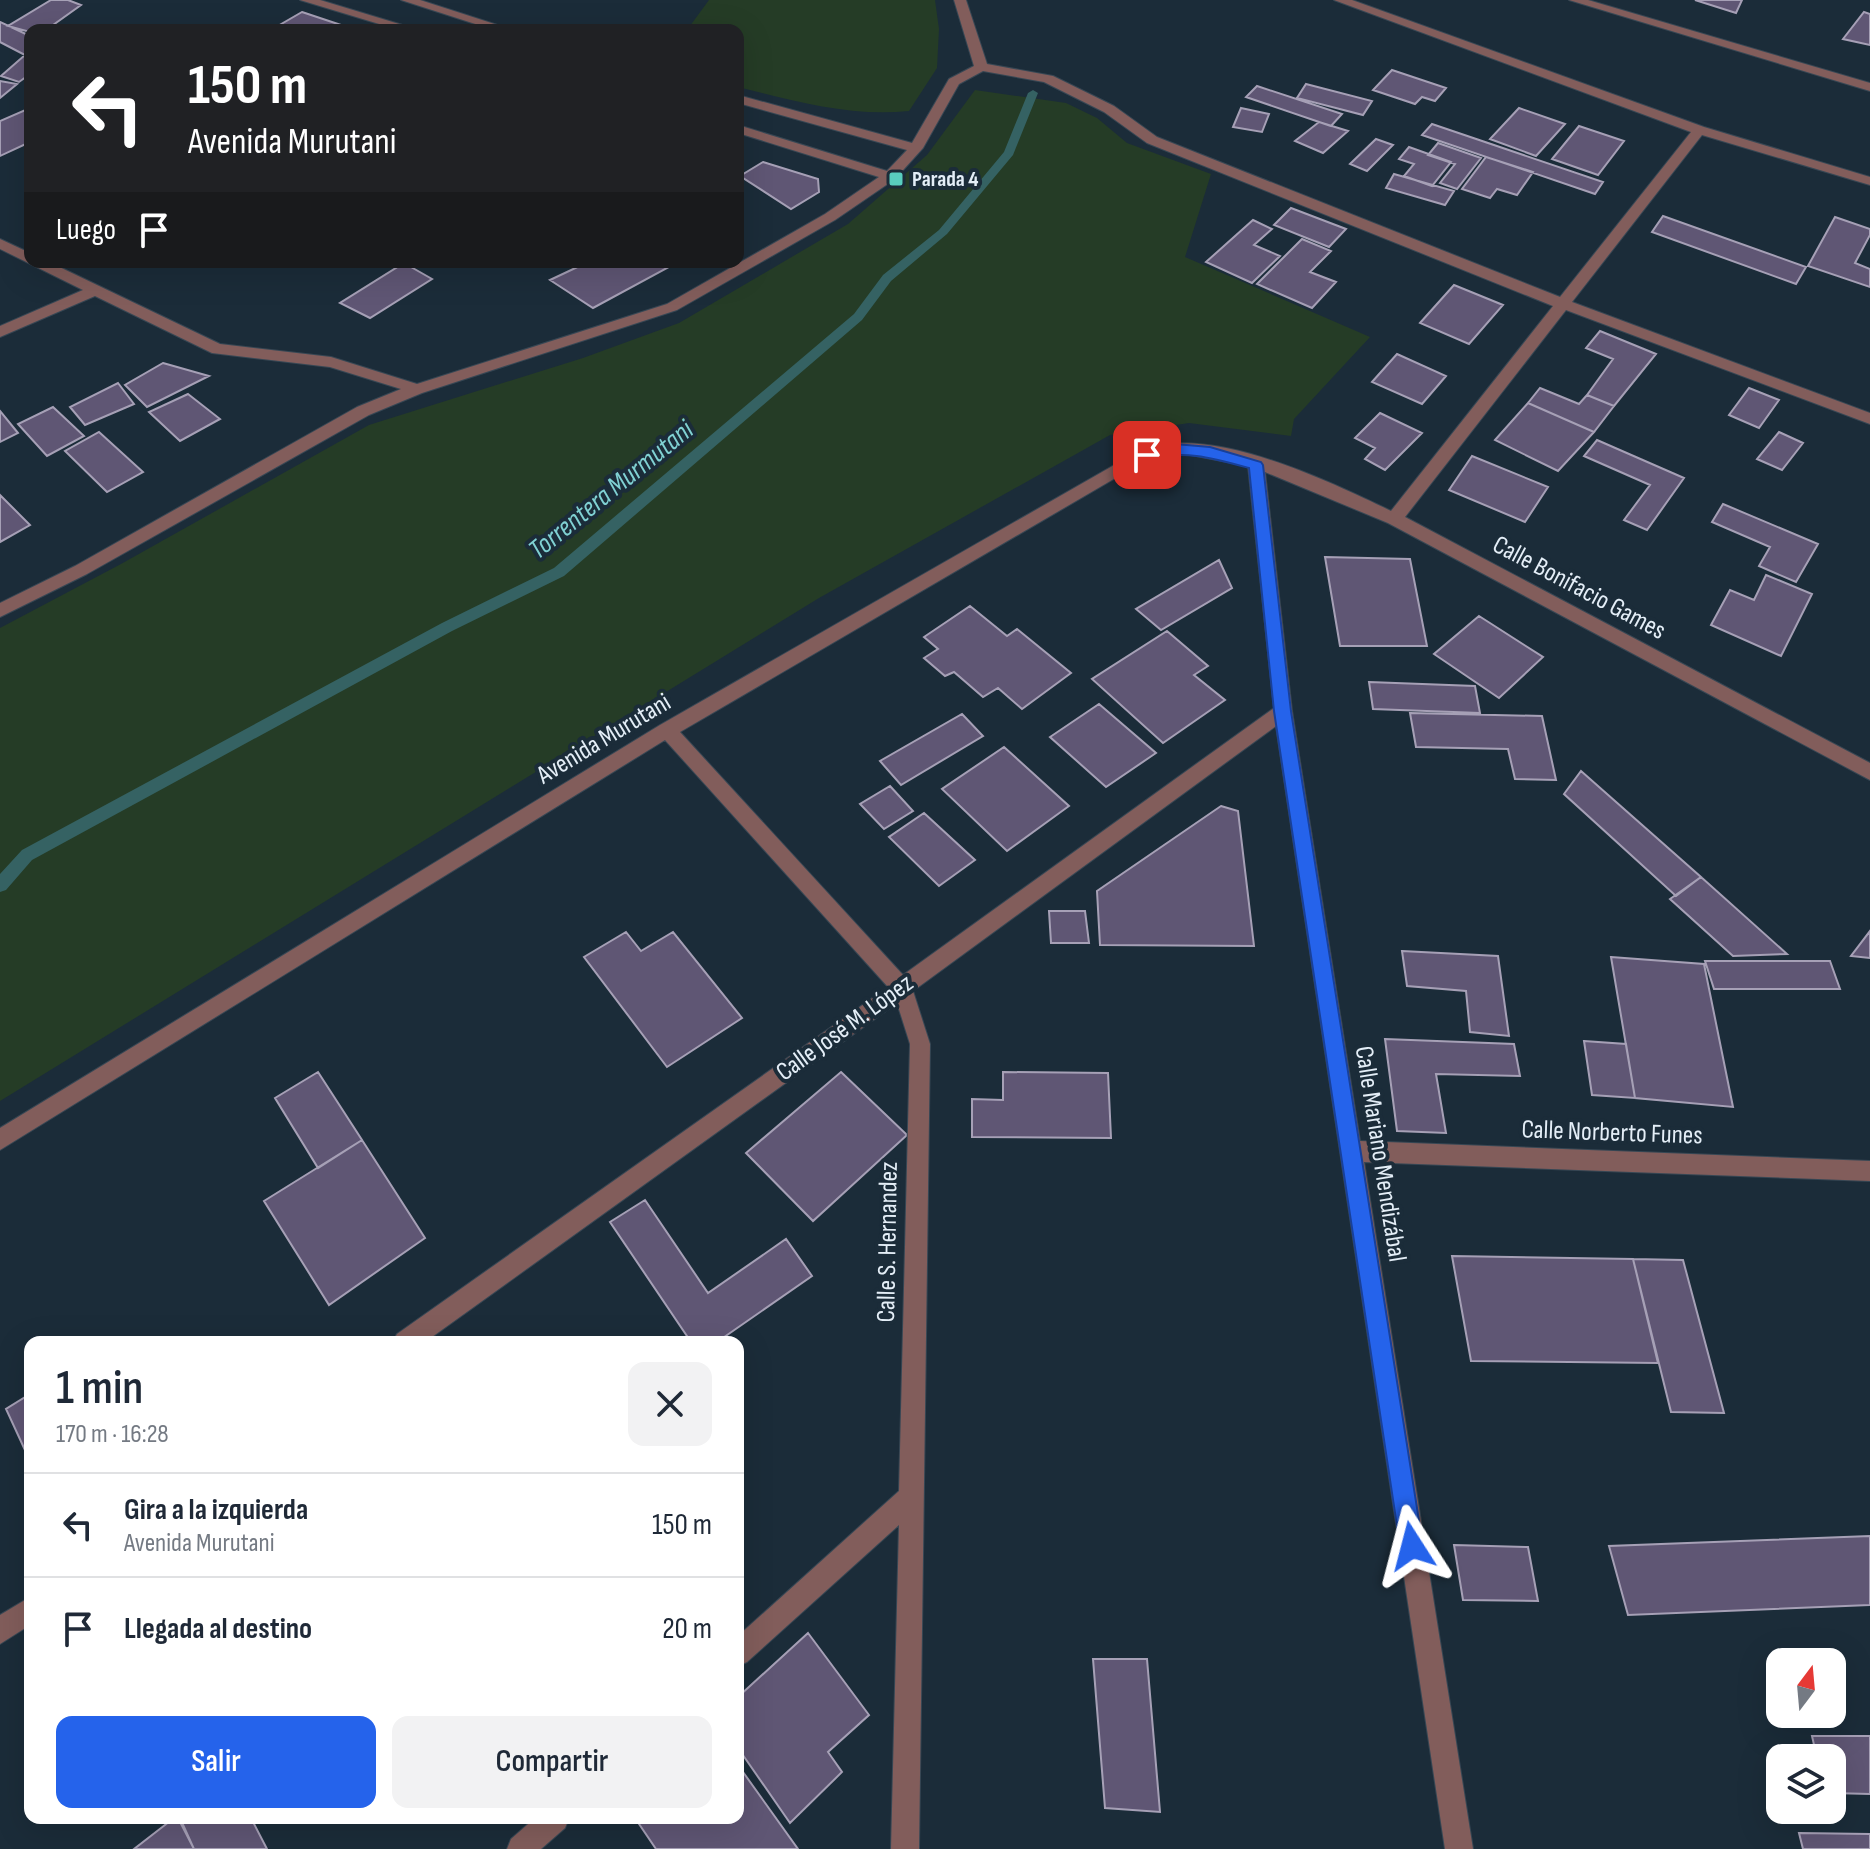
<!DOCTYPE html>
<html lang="es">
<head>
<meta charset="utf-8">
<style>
  body { margin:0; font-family:"Sofia Sans Condensed",sans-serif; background:#f2f2f3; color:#1f2937; height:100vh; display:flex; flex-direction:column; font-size:30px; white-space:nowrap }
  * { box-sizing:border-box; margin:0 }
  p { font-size:26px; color:#747a83 }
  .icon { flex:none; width:44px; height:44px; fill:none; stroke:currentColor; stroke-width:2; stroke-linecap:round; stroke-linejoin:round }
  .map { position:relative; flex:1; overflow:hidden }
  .details { position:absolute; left:24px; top:1336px; width:720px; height:488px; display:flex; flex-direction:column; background:#fff; border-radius:16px; box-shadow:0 8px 32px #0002 }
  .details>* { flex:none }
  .banner { position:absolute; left:24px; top:24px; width:720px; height:244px; border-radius:16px; box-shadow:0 8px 32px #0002; background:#202124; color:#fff; overflow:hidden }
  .needle { width:52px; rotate:16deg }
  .buttons { position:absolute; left:1766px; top:1648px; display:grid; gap:16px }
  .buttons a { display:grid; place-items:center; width:80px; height:80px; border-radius:16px; background:#fff; box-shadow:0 8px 32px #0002; font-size:40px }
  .pin { position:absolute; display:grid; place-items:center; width:68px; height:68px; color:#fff; margin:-34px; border-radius:16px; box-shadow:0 4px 12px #0006 }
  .me { position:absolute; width:88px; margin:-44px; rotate:351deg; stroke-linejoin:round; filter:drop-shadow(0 0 6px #0008) }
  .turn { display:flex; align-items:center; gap:28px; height:168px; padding:0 32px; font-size:36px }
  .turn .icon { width:104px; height:104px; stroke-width:2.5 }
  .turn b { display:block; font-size:56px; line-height:68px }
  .then { display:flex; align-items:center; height:76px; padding:0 32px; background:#0003; gap:16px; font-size:30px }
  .round { display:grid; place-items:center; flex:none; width:84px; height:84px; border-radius:16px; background:#f2f2f3 }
  .summary { display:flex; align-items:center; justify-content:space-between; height:136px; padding:0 32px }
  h1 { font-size:48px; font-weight:600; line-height:60px }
  .button { display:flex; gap:16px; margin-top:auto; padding:16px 32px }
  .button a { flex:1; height:92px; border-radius:16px; background:#2563eb; color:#fff; font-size:32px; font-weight:600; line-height:92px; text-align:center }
  .button a+a { background:#f2f2f3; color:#1f2937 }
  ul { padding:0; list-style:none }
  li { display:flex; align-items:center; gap:24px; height:104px; padding:0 32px; border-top:2px solid #e0e1e3 }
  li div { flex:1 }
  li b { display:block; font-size:30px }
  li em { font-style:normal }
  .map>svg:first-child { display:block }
</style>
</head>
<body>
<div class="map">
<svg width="1870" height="1849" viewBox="0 0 1870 1849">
  <rect width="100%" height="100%" fill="#1b2c39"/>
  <path fill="#253c26" d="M709 0H935L939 29 937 68 909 111C850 117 795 101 738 87V30H687Z
    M975 90 1066 103 1097 118 1127 143 1211 174 1185 257 1370 337 1294 419 1291 436 1189 423 1110 435 819 598 0 1101V628L121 564 369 425 583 358 679 323 848 224 927 155Z"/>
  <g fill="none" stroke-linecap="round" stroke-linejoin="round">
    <path fill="#356263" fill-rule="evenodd" d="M1033 90 1038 93 1013 155 947 234 891 281 862 320 564 576 452 631 32 860 6 890 0 892V874L22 850 442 623 554 568 854 314 883 275 939 230 1004 152 1028 93Z"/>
  </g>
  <path fill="#5f5674" stroke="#a6a0b6" stroke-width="2" d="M51 0H68L81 5 46 30 30 32 8 26Z
    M1695 0H1742L1736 13Z
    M302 12 356 30H271Z
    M1864 12 1870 14V45L1843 39Z
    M0 22 30 36V74L19 82 1 76 25 55 0 42Z
    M1392 70 1446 88 1435 101 1422 97 1415 104 1373 90Z
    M0 81 17 84 0 98Z
    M1306 84 1372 101 1363 115 1297 98Z
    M1257 86 1342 114 1331 126 1246 97Z
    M30 108V142L0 156V121Z
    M1241 108 1269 114 1262 132 1233 127Z
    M1519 108 1565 124 1536 156 1490 139Z
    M1319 122 1348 131 1323 153 1295 141Z
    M1432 124 1603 182 1595 194 1422 135Z
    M1579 126 1624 141 1598 175 1552 159Z
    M1376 139 1393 145 1367 171 1350 164Z
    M1438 143 1481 158 1457 189 1440 183 1455 164 1428 155Z
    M1409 147 1451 162 1432 186 1404 176 1414 164 1399 159Z
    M1486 157 1533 172 1517 195 1497 189 1490 198 1462 189Z
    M763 162 818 179 819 192 791 209 740 176Z
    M1394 174 1454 191 1445 205 1386 188Z
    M1291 208 1346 229 1329 247 1274 225Z
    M1663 216 1806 267 1796 284 1652 232Z
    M1835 217 1870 229V235L1855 263 1870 269V287L1808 266Z
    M1253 220 1272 229 1254 245 1280 256 1252 283 1206 262Z
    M1302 239 1331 251 1310 272 1336 282 1312 308 1257 284Z
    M588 262H656L669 267 593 308 550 280Z
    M404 263 432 279 370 318 340 303Z
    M1454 285 1503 305 1469 344 1420 323Z
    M1600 331 1656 354 1614 406 1587 395 1613 359 1586 348Z
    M1397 354 1446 376 1422 404 1372 382Z
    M163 363 209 376 147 407 125 385Z
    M118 383 134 404 85 425 70 407Z
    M1540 388 1579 404 1587 395 1614 406 1594 432 1528 403Z
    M1749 388 1779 400 1759 428 1729 415Z
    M188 394 220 419 180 441 149 412Z
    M1528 403 1594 432 1558 471 1495 440Z
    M53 407 84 436 47 456 18 424Z
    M0 411 18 433 0 442Z
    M1380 413 1422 433 1385 470 1365 459 1375 448 1355 438Z
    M99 432 143 472 107 492 65 451Z
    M1779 432 1803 443 1782 470 1757 459Z
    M1597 440 1684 478 1647 530 1624 520 1650 485 1584 456Z
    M1472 456 1548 487 1525 522 1449 490Z
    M0 495 30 525 0 542Z
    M1723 504 1818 544 1796 582 1759 566 1770 547 1712 522Z
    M1325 557 1410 559 1427 646H1340Z
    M1219 560 1232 588 1161 630 1136 609Z
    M1766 575 1812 594 1781 656 1711 625 1730 590 1754 600Z
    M970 606 1007 636 1017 629 1071 673 1022 709 998 688 983 697 954 672 945 676 924 658 938 649 924 637Z
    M1479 616 1543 657 1499 698 1434 654Z
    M1167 631 1208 666 1194 675 1225 700 1163 743 1092 679Z
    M1369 682 1475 686 1480 713 1373 709Z
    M1099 704 1156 753 1106 787 1050 737Z
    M1410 713 1542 716 1556 780 1515 779 1508 749 1416 747Z
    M962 714 983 736 901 785 880 761Z
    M1004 747 1069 806 1007 851 942 789Z
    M1581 771 1701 877 1676 896 1564 794Z
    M890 786 913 811 884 829 860 804Z
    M1221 806 1238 811 1254 946 1100 945 1097 891Z
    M924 813 975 860 939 886 889 837Z
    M1701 877 1787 954 1733 956 1670 899Z
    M1049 911H1085L1089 943H1051Z
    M1870 931V958L1851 956Z
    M626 932 641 951 673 932 742 1018 667 1067 584 957Z
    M1402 951 1498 956 1509 1036 1470 1032 1466 991 1407 986Z
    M1611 957 1704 964 1733 1107 1635 1098Z
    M1705 961H1830L1840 989H1714Z
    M1385 1039 1514 1044 1520 1076 1436 1074 1446 1133 1397 1131Z
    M1584 1041 1626 1044 1635 1098 1592 1095Z
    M318 1072 362 1140 318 1168 275 1098Z
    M841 1072 907 1135 813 1221 746 1153Z
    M1003 1072 1108 1073 1111 1138 972 1137V1099L1003 1100Z
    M362 1140 425 1238 329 1305 264 1201Z
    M645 1200 708 1293 786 1239 812 1276 717 1342H691L610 1222Z
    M1452 1256 1633 1259 1658 1363 1471 1361Z
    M1633 1259 1683 1260 1724 1413 1671 1412Z
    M30 1394V1461L6 1409Z
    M1870 1536V1605L1628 1615 1609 1546Z
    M1454 1545 1528 1547 1538 1601 1463 1600Z
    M808 1633 869 1715 828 1752 842 1772 790 1823 738 1748V1697Z
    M1093 1659H1147L1160 1812 1105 1808Z
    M1812 1736H1870V1794L1832 1793V1758H1817Z
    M738 1765 798 1849H656L635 1818H738Z
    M174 1818H180L194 1849H134Z
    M178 1818H251L267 1849H194Z
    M1799 1833 1870 1834V1849H1803Z"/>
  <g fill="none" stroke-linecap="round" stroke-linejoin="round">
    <defs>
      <path id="minor" d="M300 0H320L419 30H399Z
        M401 0H420L513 30H494Z
        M954 0H966L987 64 1053 76 1114 106 1157 137 1560 297 1691 132 1334 0H1352L1704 127 1870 177V185L1702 135 1572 302 1870 413V424L1566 310 1405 517 1870 763V780L1388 523 1265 472 1292 711 1360 1141 1870 1161V1181L1364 1162 1473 1849H1445L1276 726 913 991 930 1044 919 1849H891L899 1525 747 1662 738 1666V1636L899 1491 910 1044 897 1003 425 1342H393L397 1334 888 987 665 740 0 1150V1128L660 725 1137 452C1206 421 1328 481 1391 511L1553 306 1147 143 1104 112 1044 82 983 71 959 84 923 148 895 179 835 220 677 310 422 393 369 415 87 574 0 617V603L75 566 357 407 401 389 330 367 212 353 95 296 0 337V326L83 290 0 249V239L30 253V262H49L220 344 331 357 417 384 667 304 825 214 879 177 738 133V125L887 171 907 150 738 103V95L912 143 949 79 974 66ZM1165 455H1191L1248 466 1274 708 903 975 680 732 1136 466Z
        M1569 0H1588L1870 83V91Z
        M30 1597V1625L0 1644V1615Z
        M535 1818H569L565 1828 541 1849H507L511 1839Z"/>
    </defs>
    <use href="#minor" stroke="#374754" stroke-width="2"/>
    <use href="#minor" fill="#825d5b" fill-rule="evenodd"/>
  </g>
  <path fill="#2563eb" stroke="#184099" stroke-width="2" d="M1163 443 1210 447 1261 462 1263 465 1291 711 1423 1546 1420 1554 1412 1557 1404 1554 1400 1546 1274 711 1249 468C1213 458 1183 449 1147 460L1139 455Z"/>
  <rect fill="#59cebf" stroke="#1b2c39" stroke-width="3" x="888" y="171" width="16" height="16" rx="4"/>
  <g text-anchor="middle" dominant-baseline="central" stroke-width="8" stroke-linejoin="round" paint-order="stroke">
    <g font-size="22" font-weight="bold" fill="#e4eef7" stroke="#1b2c39" text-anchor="start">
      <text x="912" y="179">Parada 4</text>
    </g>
    <g font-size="26" fill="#e4eef7" stroke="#1b2c39">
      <text transform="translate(1579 588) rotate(28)">Calle Bonifacio Games</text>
      <text transform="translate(604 739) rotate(-31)">Avenida Murutani</text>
      <text transform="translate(845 1028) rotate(-36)">Calle José M. López</text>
      <text transform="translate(1612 1133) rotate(2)">Calle Norberto Funes</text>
      <text transform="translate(1380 1154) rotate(81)">Calle Mariano Mendizábal</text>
      <text transform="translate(888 1242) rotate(-89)">Calle S. Hernandez</text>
    </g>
    <g font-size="28" font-style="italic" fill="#80d1d3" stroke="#1b2c39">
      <text transform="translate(611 490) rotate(-39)">Torrentera Murmutani</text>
    </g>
  </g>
</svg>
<div class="buttons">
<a><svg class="needle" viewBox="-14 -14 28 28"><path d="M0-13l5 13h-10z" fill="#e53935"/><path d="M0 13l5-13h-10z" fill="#747a83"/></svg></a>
<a><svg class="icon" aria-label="layers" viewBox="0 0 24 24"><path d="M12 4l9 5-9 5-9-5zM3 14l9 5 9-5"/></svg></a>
</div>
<div class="pin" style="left:1147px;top:455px;background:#d93025"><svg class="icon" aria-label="arrive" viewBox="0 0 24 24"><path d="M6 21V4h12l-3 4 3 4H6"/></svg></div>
<svg class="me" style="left:1412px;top:1546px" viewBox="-20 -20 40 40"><path d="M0-17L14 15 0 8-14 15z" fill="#2563eb" stroke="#fff" stroke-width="4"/></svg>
<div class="banner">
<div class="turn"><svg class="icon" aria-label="left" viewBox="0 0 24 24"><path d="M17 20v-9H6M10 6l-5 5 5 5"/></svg><div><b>150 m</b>Avenida Murutani</div></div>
<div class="then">Luego<svg class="icon" aria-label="arrive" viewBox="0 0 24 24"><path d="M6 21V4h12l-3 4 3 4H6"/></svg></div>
</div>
<section class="details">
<div class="summary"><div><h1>1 min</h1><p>170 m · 16:28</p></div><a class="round"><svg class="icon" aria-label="close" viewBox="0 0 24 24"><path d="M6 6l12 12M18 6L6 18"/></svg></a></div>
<ul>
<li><svg class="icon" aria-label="left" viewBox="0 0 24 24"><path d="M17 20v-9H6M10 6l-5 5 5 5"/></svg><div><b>Gira a la izquierda</b><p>Avenida Murutani</p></div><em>150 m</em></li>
<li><svg class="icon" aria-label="arrive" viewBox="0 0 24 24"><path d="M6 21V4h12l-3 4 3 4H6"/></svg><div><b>Llegada al destino</b></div><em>20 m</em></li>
</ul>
<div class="button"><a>Salir</a><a>Compartir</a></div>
</section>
</div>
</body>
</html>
